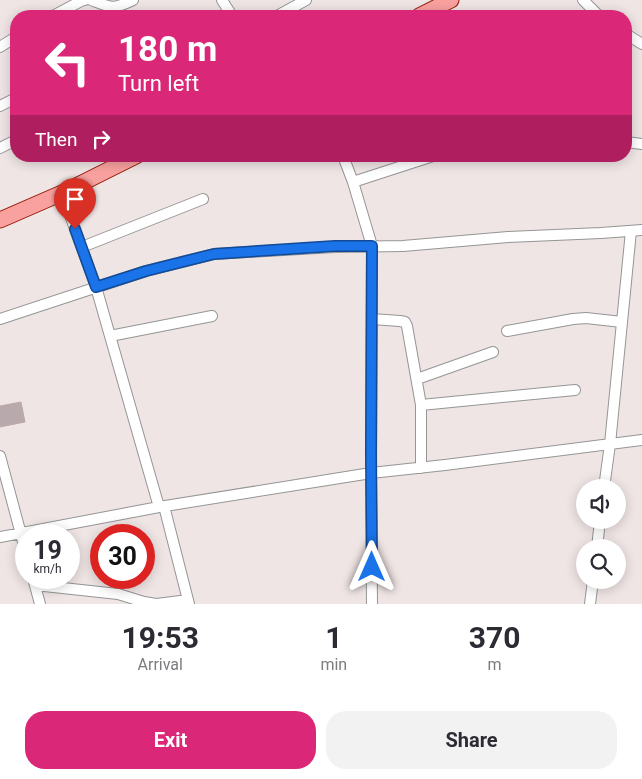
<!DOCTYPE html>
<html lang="en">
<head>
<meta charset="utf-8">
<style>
  body { margin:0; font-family:Roboto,sans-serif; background:#f2f2f3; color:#2b2b33; height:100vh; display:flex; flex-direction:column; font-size:19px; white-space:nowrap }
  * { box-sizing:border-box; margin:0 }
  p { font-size:16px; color:#7c7c81 }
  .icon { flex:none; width:28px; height:28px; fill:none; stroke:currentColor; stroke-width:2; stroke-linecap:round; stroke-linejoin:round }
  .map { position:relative; height:604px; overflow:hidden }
  .sheet { display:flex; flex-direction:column; background:#fff; flex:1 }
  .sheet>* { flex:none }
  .hud { position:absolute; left:10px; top:10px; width:622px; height:152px; border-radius:20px; box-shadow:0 2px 12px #0003; background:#db2777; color:#fff; overflow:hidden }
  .tools { position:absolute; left:576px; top:479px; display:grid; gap:10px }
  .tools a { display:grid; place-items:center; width:50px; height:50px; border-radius:50%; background:#fff; box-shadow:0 2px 12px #0003; font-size:25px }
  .speed { position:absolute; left:15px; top:524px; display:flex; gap:10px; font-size:25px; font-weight:700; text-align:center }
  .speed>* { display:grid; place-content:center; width:65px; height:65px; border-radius:50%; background:#fff; box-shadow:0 2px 12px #0003; line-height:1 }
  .speed small { font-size:12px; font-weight:400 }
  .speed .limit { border:8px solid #d22; background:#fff; color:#111 }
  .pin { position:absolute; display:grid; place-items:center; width:42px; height:42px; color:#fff; margin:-51px -21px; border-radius:50% 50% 50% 0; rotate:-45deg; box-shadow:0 0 5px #0007 }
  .pin .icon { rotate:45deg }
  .me { position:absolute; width:55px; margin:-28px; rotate:0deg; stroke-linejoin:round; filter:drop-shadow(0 0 4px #0008) }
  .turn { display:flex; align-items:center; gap:18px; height:105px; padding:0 25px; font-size:22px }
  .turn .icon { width:65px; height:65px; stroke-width:2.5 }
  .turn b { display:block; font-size:35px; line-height:42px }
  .then { display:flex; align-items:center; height:48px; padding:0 25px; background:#0003; gap:10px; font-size:19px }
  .eta { display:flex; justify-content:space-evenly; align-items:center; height:85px; text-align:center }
  .eta b { font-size:30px; font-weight:700; line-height:35px }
  .button { display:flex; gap:10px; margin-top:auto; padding:10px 25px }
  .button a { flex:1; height:58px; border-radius:20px; background:#db2777; color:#fff; font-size:20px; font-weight:700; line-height:58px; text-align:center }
  .button a+a { background:#f2f2f3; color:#2b2b33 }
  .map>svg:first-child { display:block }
</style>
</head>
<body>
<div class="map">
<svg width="642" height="604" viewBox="0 0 642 604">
  <rect width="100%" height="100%" fill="#efe5e4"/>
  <path fill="#b8aaac" stroke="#c0a7aa" d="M21 402 25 422 0 427V406Z"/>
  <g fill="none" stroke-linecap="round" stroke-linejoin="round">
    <defs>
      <path id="street" d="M91 0C112 8 112 10 133 0
        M222 0 232 16
        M583 0 599 16
        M53 16 81 1 85 0
        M277 16 306 0
        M626 34 642 44
        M0 47 16 37
        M0 106 16 98
        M626 142 642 144
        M0 148 16 140
        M343 156 353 182 372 246 371 473 372 604
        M353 182 433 156
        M62 193 96 287 159 507
        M82 247 203 199
        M0 319 146 271 214 254 335 247 403 246 508 237 601 233 642 230
        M372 319 400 321 405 322 407 326 421 405V468
        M507 331 573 319 586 318 622 322
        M110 336 212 316
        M417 379 493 352
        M421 405 575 390
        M0 456 26 553
        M604 488 610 444 631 231
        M164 506 189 604
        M0 537 159 507 371 473 445 465 642 440
        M597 548 600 520
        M33 578 40 604
        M35 585 118 594 144 602 156 604
        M157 604 188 600
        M590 604 593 580"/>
      <path id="primary" d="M419 16 451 0
        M0 220 62 193 136 156"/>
    </defs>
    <use href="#street" stroke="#959595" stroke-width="12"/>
    <use href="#primary" stroke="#931605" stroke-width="17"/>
    <use href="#street" stroke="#fff" stroke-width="10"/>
    <use href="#primary" stroke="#f9a19f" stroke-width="15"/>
  </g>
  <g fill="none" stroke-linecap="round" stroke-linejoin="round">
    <defs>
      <path id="route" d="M75 229 96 287 146 271 214 254 335 246H372L371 454 372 567"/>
    </defs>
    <use href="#route" stroke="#114b97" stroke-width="12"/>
    <use href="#route" stroke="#1a73e8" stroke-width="9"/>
  </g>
</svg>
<div class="tools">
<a><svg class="icon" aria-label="sound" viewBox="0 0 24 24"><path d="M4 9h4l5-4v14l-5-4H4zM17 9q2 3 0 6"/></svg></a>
<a><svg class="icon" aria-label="search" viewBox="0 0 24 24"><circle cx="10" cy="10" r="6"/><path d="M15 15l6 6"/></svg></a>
</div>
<div class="speed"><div>19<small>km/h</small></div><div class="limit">30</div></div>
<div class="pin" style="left:75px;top:229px;background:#d93025"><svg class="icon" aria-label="arrive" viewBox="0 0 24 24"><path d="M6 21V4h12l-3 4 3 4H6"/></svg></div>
<svg class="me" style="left:372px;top:567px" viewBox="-20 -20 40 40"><path d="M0-17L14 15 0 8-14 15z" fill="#1a73e8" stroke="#fff" stroke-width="4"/></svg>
<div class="hud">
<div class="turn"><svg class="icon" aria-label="left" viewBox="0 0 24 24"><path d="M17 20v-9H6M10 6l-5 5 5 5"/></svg><div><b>180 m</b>Turn left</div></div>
<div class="then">Then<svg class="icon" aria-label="right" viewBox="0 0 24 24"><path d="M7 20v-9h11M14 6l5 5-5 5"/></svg></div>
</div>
</div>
<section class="sheet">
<div class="eta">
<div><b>19:53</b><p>Arrival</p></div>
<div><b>1</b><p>min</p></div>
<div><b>370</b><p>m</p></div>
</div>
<div class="button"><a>Exit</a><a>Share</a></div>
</section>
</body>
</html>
